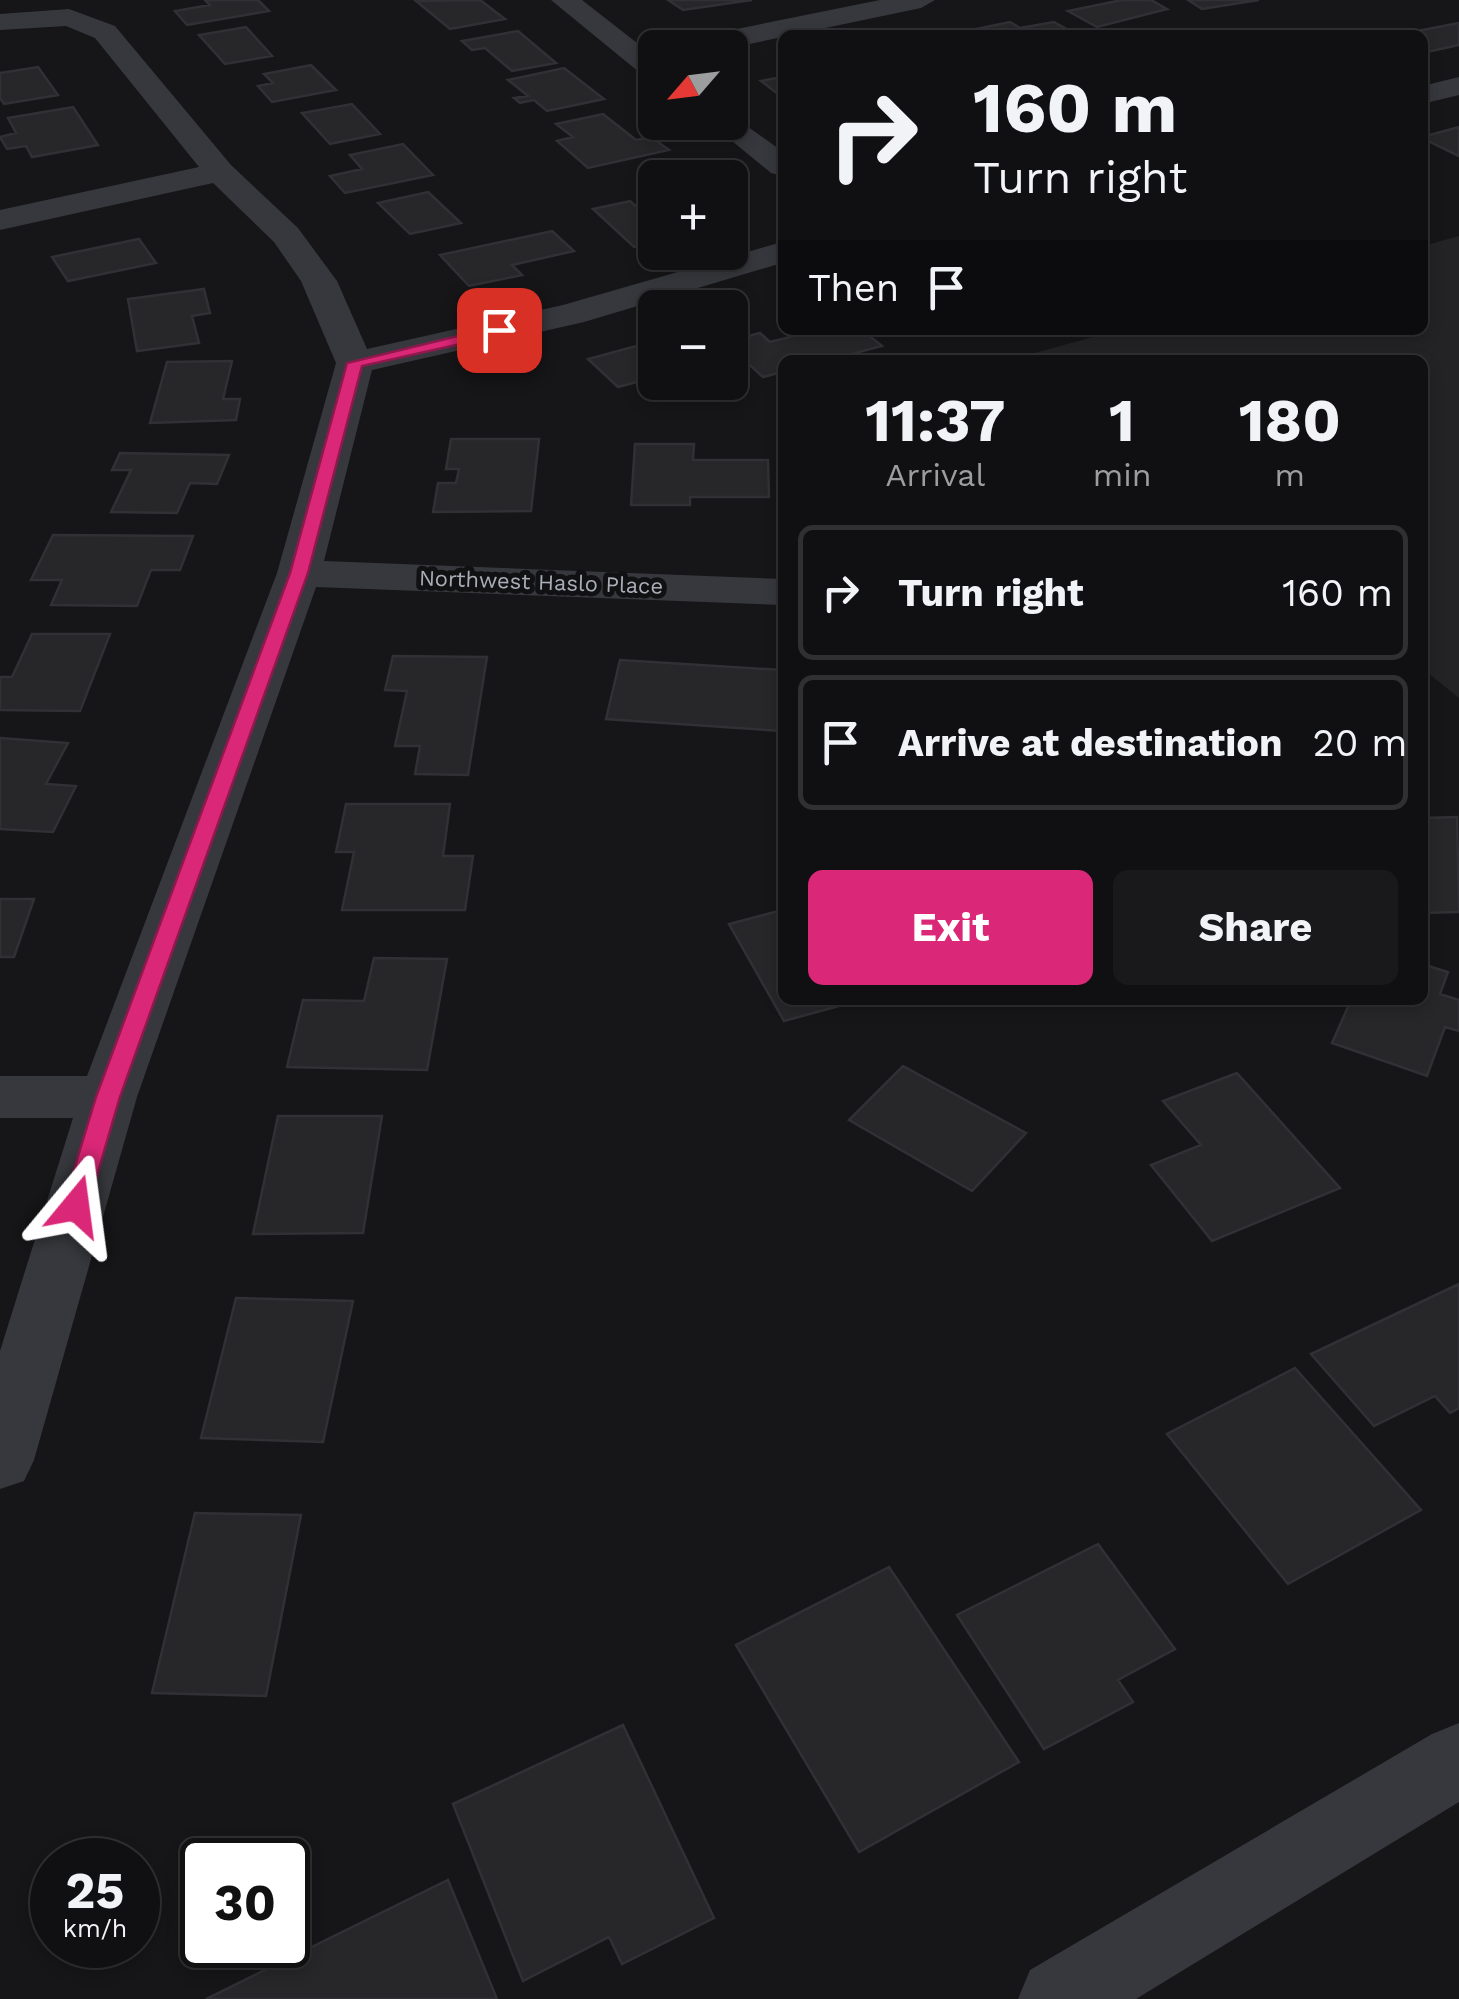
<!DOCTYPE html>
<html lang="en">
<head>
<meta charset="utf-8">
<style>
  body { margin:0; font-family:"Work Sans",sans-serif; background:#19191b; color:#f1f3f6; height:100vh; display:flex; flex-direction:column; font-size:38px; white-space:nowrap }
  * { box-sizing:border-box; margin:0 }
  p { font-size:32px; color:#9c9d9f }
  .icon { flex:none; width:55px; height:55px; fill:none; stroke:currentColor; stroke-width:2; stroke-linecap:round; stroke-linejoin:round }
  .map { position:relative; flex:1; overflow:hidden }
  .details { position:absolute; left:778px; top:355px; width:650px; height:650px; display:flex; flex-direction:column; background:#101012; border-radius:15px; box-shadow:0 5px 15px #0003,0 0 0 2px #303032 }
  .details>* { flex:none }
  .top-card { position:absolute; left:778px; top:30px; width:650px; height:305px; border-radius:15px; box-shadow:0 5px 15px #0003,0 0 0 2px #303032; background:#101012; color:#f1f3f6; overflow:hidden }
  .needle { width:65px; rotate:242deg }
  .fabs { position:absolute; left:638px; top:30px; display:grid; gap:20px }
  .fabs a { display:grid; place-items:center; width:110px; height:110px; border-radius:15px; background:#101012; box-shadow:0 5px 15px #0003,0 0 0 2px #303032; font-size:50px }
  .speed { position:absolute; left:30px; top:1838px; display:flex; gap:20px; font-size:50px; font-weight:700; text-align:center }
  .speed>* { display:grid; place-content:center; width:130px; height:130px; border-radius:50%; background:#101012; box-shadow:0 5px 15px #0003,0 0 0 2px #303032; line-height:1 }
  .speed small { font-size:25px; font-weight:400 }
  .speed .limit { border:5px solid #111; border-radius:15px; background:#fff; color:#111 }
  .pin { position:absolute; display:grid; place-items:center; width:85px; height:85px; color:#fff; margin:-42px; border-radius:20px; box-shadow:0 5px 15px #0006 }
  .me { position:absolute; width:110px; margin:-55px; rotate:16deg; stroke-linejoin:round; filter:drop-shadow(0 0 8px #0008) }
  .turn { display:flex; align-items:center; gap:35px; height:210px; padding:0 30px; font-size:45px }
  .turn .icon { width:130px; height:130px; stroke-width:2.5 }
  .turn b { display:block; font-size:70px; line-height:85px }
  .then { display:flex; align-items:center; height:95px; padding:0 30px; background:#0003; gap:20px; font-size:38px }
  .eta { display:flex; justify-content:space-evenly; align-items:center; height:170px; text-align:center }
  .eta b { font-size:60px; font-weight:700; line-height:70px }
  .primary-button { display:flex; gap:20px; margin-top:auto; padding:20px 30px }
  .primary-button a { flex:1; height:115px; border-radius:15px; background:#db2777; color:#fff; font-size:40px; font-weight:700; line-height:115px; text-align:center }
  .primary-button a+a { background:#19191b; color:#f1f3f6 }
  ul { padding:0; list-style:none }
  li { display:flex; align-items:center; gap:30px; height:135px; margin:0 20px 15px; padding:0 10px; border:5px solid #303032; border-radius:15px }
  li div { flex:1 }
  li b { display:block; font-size:38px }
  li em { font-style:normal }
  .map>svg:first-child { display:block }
</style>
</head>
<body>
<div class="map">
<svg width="1459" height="1999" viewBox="0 0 1459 1999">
  <rect width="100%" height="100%" fill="#161618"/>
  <path fill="#232225" d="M1459 236V698L1423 669 1422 360H1029L1024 356 1118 330H1422L1423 246Z"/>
  <path fill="#272629" stroke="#313034" stroke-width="2.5" d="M205 0H258L269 11 187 25 175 11 210 5Z
    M480 0 505 19 450 29 416 1Z
    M668 0H752L683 10Z
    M1122 0H1151L1167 9 1097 27 1068 11Z
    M1188 0H1259L1202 9Z
    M1010 22 1020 28 1054 22 1077 35H979L971 30Z
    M1459 23V45L1427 52 1422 50V35H1396Z
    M246 27 272 56 225 64 199 35Z
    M518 31 556 63 512 71 485 48 472 50 462 41Z
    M311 65 336 90 272 102 258 86 273 83 264 74Z
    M38 67 58 95 4 104 0 98V73Z
    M564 68 604 99 547 111 534 100 520 103 514 98 528 96 508 80Z
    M782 77V97L761 81Z
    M352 104 380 134 330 144 302 113Z
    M73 107 98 145 32 157 26 146 7 149 0 137 16 133 8 118Z
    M603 114 636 140 651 137 669 150 588 168 557 141 573 137 556 124Z
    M1459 127V156L1422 138V137Z
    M403 144 433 175 345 193 330 176 362 169 350 155Z
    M428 192 461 223 410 234 378 203Z
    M630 201 638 208 655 204V242L634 247 593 209Z
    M552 231 574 251 512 265 522 275 469 286 440 255Z
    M139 239 156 263 68 281 52 257Z
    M204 289 210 313 192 316 199 343 137 351 128 299Z
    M818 330H862L882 346 829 360H782V372L763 377 730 347V341L760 333 770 342Z
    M655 341V377L618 387 588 359Z
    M232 361 223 399H240L236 420 150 423 167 362Z
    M451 439H539L531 511 433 512 438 483H456L459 469H446Z
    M635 444H694L693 460H768L769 497H690V505H631Z
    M120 453 229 455 217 484 190 483 177 513 111 512 131 470H112Z
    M53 535 193 536 180 570H151L137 606 51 605 62 580H31Z
    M32 634H110L80 711 0 710V677H12Z
    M393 656 487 657 468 775 415 774 420 746H395L407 691 385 690Z
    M620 660 782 670V731L606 719Z
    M0 738 68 743 46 784 76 786 53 832 0 829Z
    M346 804H450L443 856H473L465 910H342L354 852H336Z
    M1457 817 1459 912 1422 913V818Z
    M0 899H34L14 957H0Z
    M782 910V1000H861L784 1021 729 924Z
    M374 958 447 959 427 1070 287 1067 303 1000 364 1001Z
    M1422 964 1448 972 1440 994 1459 1000V1031L1445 1027 1427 1076 1332 1043 1351 1000H1422Z
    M903 1066 1026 1133 972 1191 849 1120Z
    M1237 1073 1340 1188 1212 1241 1151 1165 1201 1145 1163 1101Z
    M278 1116H382L363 1233 253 1234Z
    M1459 1284V1408L1450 1413 1435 1396 1374 1426 1311 1354Z
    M236 1298 353 1301 323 1442 201 1438Z
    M1295 1368 1421 1510 1288 1584 1167 1434Z
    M195 1513 301 1515 266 1696 152 1693Z
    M1098 1544 1175 1649 1118 1680 1133 1702 1044 1749 957 1615Z
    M889 1567 1019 1762 859 1852 736 1645Z
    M623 1725 714 1918 622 1964 609 1937 523 1981 453 1804Z
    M448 1880 497 1999H206Z"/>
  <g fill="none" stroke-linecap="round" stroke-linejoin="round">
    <path fill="#37383d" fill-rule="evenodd" d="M551 0H582L655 57V80L645 77Z
      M880 0H935L921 8 730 48H673L687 39Z
      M69 9 115 26 231 165 298 228 337 281 367 349 563 305 782 242V263L584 322 372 370 324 561 782 579V605L316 587 137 1097 34 1460 24 1481 0 1489V1351L73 1118H0V1076H87L277 573 336 363 301 281 274 242 213 183 0 230V210L199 167 95 38 66 26 0 30V14Z
      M1459 77V95L1422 104V86Z
      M730 114 782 151V176L771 173 709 122H730Z
      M1459 1723V1802L1136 1999H1018L1030 1970 1432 1734Z"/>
  </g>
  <path fill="#db2777" stroke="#8e194d" stroke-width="2.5" d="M499 326 505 327V334L362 366 308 573 120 1097 88 1206 84 1213H67L63 1206 96 1097 290 573 347 363Z"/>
  <g text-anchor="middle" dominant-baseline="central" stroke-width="10" stroke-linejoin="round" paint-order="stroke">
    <g font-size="22" fill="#a9adb7" stroke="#111113">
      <text transform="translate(541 582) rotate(2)">Northwest Haslo Place</text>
    </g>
  </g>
</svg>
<div class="fabs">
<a><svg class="needle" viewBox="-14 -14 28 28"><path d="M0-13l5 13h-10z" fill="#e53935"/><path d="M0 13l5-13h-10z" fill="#9c9d9f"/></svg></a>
<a>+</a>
<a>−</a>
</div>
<div class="speed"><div>25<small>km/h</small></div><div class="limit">30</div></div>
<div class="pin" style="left:499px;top:330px;background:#d93025"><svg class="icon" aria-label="arrive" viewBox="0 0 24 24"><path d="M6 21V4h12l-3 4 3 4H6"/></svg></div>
<svg class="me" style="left:76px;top:1206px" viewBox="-20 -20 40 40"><path d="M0-17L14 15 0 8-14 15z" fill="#db2777" stroke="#fff" stroke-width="4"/></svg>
<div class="top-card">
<div class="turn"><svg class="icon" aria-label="right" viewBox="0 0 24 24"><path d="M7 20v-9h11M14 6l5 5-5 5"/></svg><div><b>160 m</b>Turn right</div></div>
<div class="then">Then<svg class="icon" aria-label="arrive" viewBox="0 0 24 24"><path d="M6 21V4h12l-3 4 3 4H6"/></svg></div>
</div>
<section class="details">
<div class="eta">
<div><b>11:37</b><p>Arrival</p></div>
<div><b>1</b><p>min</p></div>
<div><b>180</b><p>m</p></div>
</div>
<ul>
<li><svg class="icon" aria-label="right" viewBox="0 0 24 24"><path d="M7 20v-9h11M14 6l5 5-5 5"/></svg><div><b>Turn right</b></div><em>160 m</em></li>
<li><svg class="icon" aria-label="arrive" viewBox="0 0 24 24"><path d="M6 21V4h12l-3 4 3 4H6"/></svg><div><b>Arrive at destination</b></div><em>20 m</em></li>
</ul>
<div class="primary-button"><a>Exit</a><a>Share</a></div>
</section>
</div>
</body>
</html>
